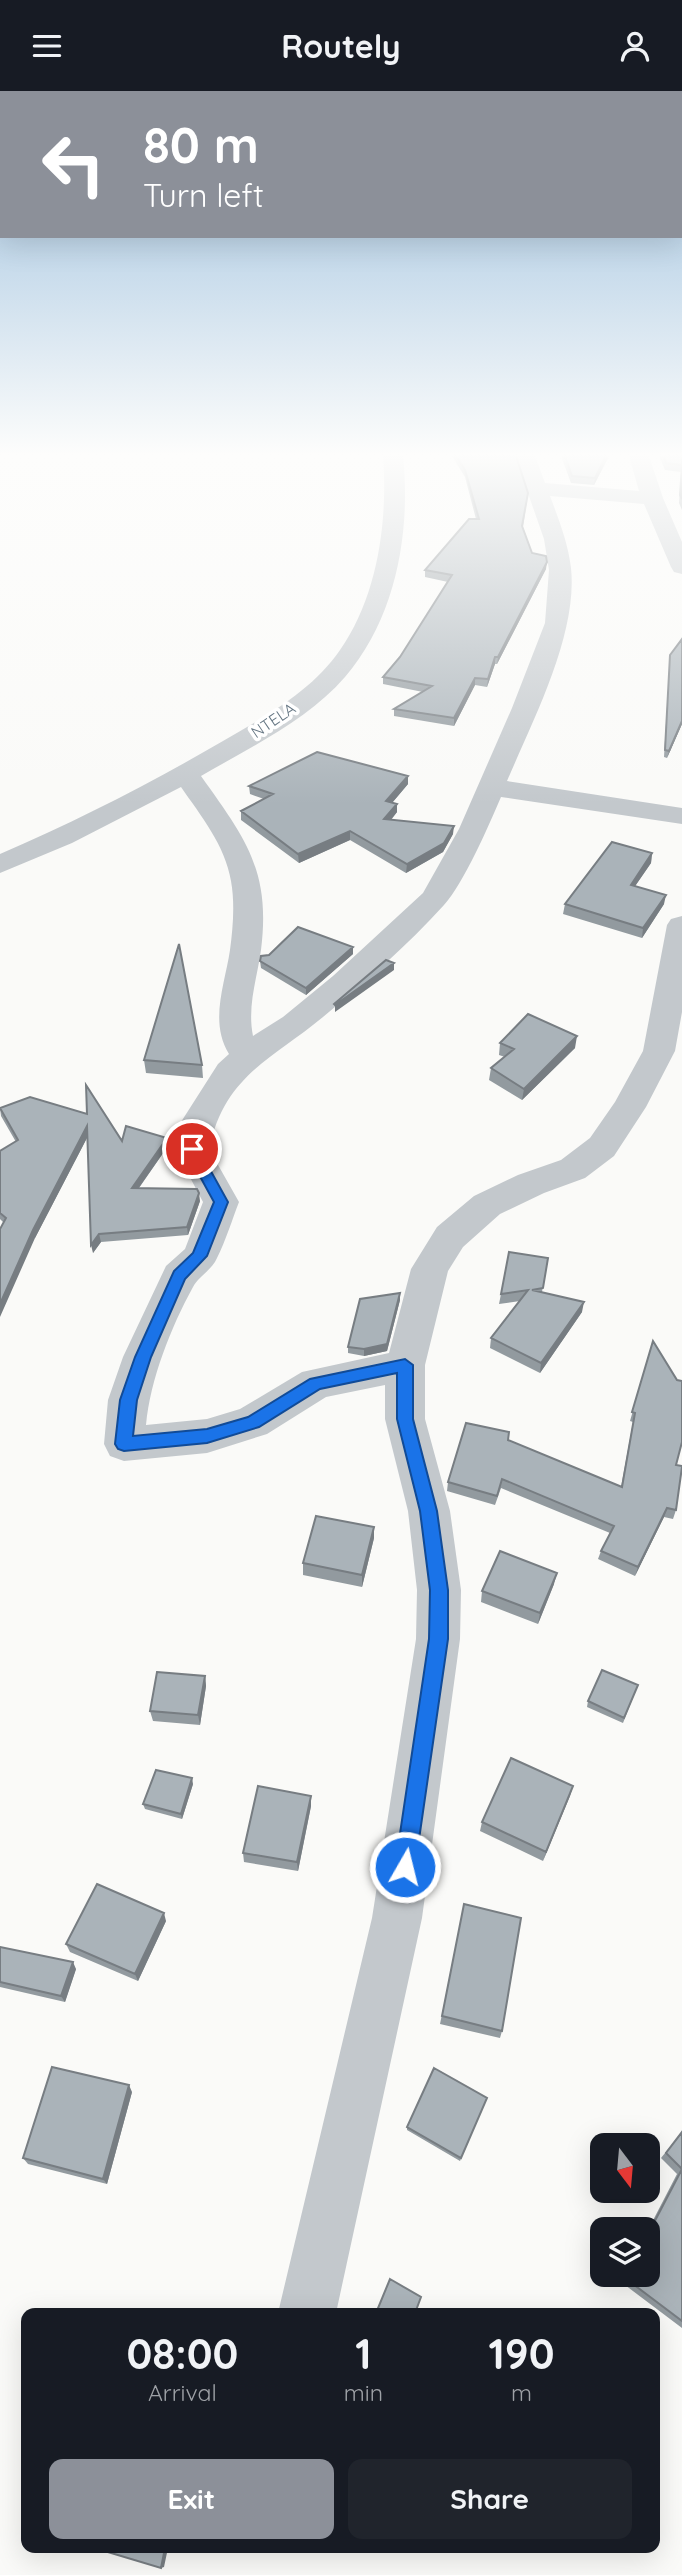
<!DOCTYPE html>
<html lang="en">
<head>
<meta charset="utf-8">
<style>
  body { margin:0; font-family:Quicksand,sans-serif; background:#20242c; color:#f1f3f6; height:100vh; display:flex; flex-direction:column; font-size:26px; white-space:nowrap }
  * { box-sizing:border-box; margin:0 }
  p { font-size:23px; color:#9ea1a6 }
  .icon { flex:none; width:38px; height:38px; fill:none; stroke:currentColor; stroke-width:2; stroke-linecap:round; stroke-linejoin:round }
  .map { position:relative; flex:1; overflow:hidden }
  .details { position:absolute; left:21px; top:2217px; width:639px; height:245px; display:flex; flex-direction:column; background:#171b24; border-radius:14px; box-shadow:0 7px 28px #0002 }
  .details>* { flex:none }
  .banner { position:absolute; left:0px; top:0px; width:682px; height:147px; box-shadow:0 7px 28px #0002; background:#8c9099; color:#fff; overflow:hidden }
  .needle { width:46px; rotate:164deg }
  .buttons { position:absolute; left:590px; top:2042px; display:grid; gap:14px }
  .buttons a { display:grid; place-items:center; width:70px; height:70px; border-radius:14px; background:#171b24; box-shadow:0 7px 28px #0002; font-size:35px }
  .pin { position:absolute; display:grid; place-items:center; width:60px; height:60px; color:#fff; margin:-30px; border:4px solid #fff; border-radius:50%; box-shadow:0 2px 7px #0007 }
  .me { position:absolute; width:77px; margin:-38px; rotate:8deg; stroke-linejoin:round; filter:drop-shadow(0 0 5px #0008) }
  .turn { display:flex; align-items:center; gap:24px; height:147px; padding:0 28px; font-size:32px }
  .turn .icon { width:91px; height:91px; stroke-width:2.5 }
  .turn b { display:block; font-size:49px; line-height:60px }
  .eta { display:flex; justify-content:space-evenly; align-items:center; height:119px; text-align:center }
  .eta b { font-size:42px; font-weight:700; line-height:49px }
  .button { display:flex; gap:14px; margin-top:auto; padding:14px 28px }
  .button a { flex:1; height:80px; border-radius:14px; background:#8c9099; color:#fff; font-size:28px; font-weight:700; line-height:80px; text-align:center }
  .button a+a { background:#20242c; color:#f1f3f6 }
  header { display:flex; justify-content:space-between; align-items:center; height:91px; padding:0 28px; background:#171b24; font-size:32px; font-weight:700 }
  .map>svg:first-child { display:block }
</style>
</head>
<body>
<header><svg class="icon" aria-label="menu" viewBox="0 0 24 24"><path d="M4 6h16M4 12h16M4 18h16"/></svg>Routely<svg class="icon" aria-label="person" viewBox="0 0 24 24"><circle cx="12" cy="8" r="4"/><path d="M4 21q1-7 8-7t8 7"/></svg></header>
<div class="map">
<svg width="682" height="2484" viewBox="0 0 682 2484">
  <rect width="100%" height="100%" fill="#fafaf8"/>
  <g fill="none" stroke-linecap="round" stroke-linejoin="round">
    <path fill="#c3c8cc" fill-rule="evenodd" d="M383 365H403C411 441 396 527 345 586 308 629 249 657 201 685 245 747 271 779 261 859 257 888 247 915 253 945L283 926 333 885 423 802 459 738 512 617 545 532 549 479 544 448 515 365H535L545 392 639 400 629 365H649L663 407 682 451V483L674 481 671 476 644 413 550 405C559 429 568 452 571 477 578 543 533 629 507 690L682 717V733L501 706C489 734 464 792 444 814 408 854 365 891 323 926 271 969 225 984 209 1058L239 1111C232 1129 226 1149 217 1167 212 1179 199 1185 193 1196 171 1236 150 1289 146 1334L207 1328 240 1318 302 1281 389 1262 411 1178 437 1136 474 1105 518 1084 561 1069 590 1047 615 1011 643 960 667 834 671 828 682 825V921L675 960 646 1016 614 1065 585 1087 544 1102 500 1123 463 1156 448 1180 425 1274V1328L450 1420 461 1499 460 1548 422 1827 336 2222H278L372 1827 416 1548 417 1499 408 1420 385 1328V1294L326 1306 267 1343 207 1362 124 1370 110 1365 104 1353 108 1309 123 1266 166 1175 185 1158 203 1111 175 1058 181 1031 218 973 229 963C209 931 225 893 230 859 233 837 235 812 231 790 225 754 201 725 181 696L72 752 0 782V763C77 730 151 692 223 650 265 626 312 600 340 559 378 505 388 429 383 365Z"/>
  </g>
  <path fill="#929a9f" d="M452 365H516L527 409 523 436 532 462 546 478 497 573H495L487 596 475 594 454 635 394 625V618L423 601 383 593V586L400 566 448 491 425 486V479L476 428 465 386Z
    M561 365H609L594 394 571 392Z
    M659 365H682V419L679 412 681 381 665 379Z
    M670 564 682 633 667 667 664 666Z
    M408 693 392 712 397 721 391 729 453 743 443 761 406 782 350 749 299 772 241 729V720L264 708 250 703 249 695Z
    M652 762 651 772 635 795 664 813 642 847 563 823 565 813Z
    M353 863 306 904 261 877 260 870 269 864Z
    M500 952 575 957 522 1009 489 989 491 977 505 966 499 964Z
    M144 969 202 974 203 987 146 982Z
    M0 1017 122 1050 168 1055 139 1097 200 1110 188 1144 101 1151 93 1162 88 1045 35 1147 4 1132 0 1128V1060L16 1051 1 1025Z
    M548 1167 542 1201 582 1221 540 1282 490 1257 491 1247 520 1210 499 1213 501 1203Z
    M400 1202V1209L387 1260 364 1265 348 1262V1256Z
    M653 1250 676 1374V1419L673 1428 664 1426 635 1485 598 1468 601 1460 610 1442 501 1397 495 1414 447 1400 448 1391 508 1349 621 1396 633 1331 630 1330Z
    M374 1447 362 1496 303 1484V1472Z
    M554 1493 538 1533 481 1511 482 1500Z
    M205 1585 206 1595 200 1634 153 1630 150 1620Z
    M638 1594 623 1632 587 1616 588 1610Z
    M193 1693 182 1728 145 1718 143 1713Z
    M573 1695 543 1770 480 1740 482 1731Z
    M311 1705V1715L298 1780 244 1771 243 1762Z
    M464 1813 502 1940 500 1947 440 1933Z
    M166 1830 138 1890 70 1861 66 1853Z
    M0 1856 76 1878 65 1911 0 1896Z
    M132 2001 107 2093 28 2073 23 2067Z
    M487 2007 460 2070 407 2039V2036Z
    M682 2041V2237L621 2191 624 2184H648V2139L677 2083 661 2067Z"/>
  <path fill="#777d82" d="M606 365H609L594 394 595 387Z
    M547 471 546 478 497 573 498 566Z
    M495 566V573L487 596 488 588Z
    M475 587V594L454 635V627Z
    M682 630V633L667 667 669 660Z
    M408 685V693L386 719V710Z
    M397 713V721L384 737V728Z
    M454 735 453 743 443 761 406 782 407 773Z
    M350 740V749L299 772 298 763Z
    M652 762 651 772 629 804 631 794Z
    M666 804 664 813 642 847 643 837Z
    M353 856V863L306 904V897Z
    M394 872V879L335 921V914Z
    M577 945 575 957 522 1009 524 998Z
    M87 1035 89 1043 35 1147 0 1226V1213L33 1139Z
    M167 1047 168 1055 133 1105 132 1097Z
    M199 1102 200 1110 188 1144 187 1136Z
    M99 1143 101 1151 93 1162 91 1154Z
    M400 1202V1209L387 1260 364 1265V1258Z
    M584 1211 582 1221 540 1282 541 1272Z
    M667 1417 664 1426 635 1485 638 1476Z
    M374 1436V1447L362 1496V1484Z
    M557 1482 554 1493 538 1533 540 1522Z
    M205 1585 206 1595 200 1634 198 1624Z
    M192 1687 193 1693 182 1728 181 1723Z
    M573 1695 570 1705 543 1770 546 1761Z
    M311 1705V1715L298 1780 297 1771Z
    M164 1822 166 1830 138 1890 135 1883Z
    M73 1871 76 1878 65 1911 61 1905Z
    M129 1994 132 2001 107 2093 103 2088Z
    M165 2457H168L164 2476 161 2477Z"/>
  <path fill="#aab3b9" stroke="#777d82" stroke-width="2" d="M456 365H516L528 402 522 435 532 462 546 465 547 471 498 566H495L488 588 475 587 454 627 394 618 432 595 383 586 400 566 452 484 425 479 469 428H479L465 379Z
    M565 365H606L595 387 572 385Z
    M663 365H682V408L680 404 682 374 666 372Z
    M682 548V630L669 660 665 659 670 564Z
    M317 661 408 685 386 710 397 713 384 728 454 735 444 752 407 773 350 740 298 763 241 720 273 703 249 695Z
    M612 751 652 762 631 794 666 804 643 837 565 813Z
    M298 836 353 856 306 897 260 870 261 865 269 864Z
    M179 853 202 974 144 969Z
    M386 869 394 872 335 914 334 913Z
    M528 923 577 945 524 998 491 977 514 958 500 952Z
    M86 994 122 1050 126 1035 167 1047 132 1097 197 1098 199 1102 187 1136 99 1143 91 1154 87 1035 33 1139 0 1213V1138L6 1127 0 1122V1060L18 1049 0 1017 30 1006 87 1023Z
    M509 1161 548 1167 543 1197 532 1199 584 1211 541 1272 491 1247 528 1199 501 1203Z
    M400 1202 387 1253 364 1258 348 1256 360 1208Z
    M653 1250 677 1289 682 1290V1351L676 1374 682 1375V1376L676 1419 667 1417 638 1476 601 1460 614 1435 502 1388 497 1405 448 1391 466 1332 509 1341 508 1349 622 1396 635 1322 632 1321Z
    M316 1425 374 1436 362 1484 303 1472Z
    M500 1460 557 1482 540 1522 482 1500Z
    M602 1579 638 1594 624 1627 588 1610Z
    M157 1581 205 1585 198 1624 150 1620Z
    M511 1667 573 1695 546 1761 482 1731Z
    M156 1679 192 1687 181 1723 143 1713Z
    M258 1695 311 1705 297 1771 243 1762Z
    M97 1793 164 1822 135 1883 66 1853Z
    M464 1813 521 1827 502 1940 442 1925Z
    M0 1856 73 1871 61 1905 0 1891Z
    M52 1976 129 1994 103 2088 23 2067Z
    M434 1977 487 2007 461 2067 407 2036Z
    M682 2041V2230L625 2187 626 2184H648V2143L682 2078 666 2062Z
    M390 2188 421 2206 415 2222H376Z
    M101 2457H165L161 2477 101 2459Z"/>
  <linearGradient id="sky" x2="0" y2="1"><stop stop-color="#96bcdc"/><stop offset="0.51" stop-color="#fdfdfc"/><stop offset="1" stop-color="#fdfdfc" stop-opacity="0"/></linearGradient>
  <rect width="682" height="713" fill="url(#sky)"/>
  <path fill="#1a73e8" stroke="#114b97" stroke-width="2" d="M192 1053 197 1055 228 1111 207 1165 185 1188 151 1266 137 1309 133 1345 207 1338 248 1326 310 1288 405 1268 413 1274V1328L437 1420 448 1499V1548L415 1776 412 1783 405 1786 398 1783 395 1776 429 1548 430 1499 420 1420 397 1328V1282L320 1298 259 1336 207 1352 124 1360 118 1358 115 1353 120 1309 135 1266 174 1180 193 1162 214 1111 185 1058Z"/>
  <g text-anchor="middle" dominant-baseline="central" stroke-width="7" stroke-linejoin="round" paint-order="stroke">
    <g font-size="16" fill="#657683" stroke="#fff">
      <text transform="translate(273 629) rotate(-34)">NTELA</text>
    </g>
  </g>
</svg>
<div class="buttons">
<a><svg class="needle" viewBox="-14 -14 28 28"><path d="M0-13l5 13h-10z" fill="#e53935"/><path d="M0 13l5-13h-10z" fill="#9ea1a6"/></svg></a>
<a><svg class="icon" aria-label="layers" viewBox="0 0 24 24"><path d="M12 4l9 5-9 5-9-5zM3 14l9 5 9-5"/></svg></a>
</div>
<div class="pin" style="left:192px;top:1058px;background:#d93025"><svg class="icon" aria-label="arrive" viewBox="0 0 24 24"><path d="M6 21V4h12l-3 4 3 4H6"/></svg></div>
<svg class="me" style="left:405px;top:1776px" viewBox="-20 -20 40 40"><circle r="17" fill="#1a73e8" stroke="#fff" stroke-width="3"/><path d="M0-11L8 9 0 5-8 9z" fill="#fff"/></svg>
<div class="banner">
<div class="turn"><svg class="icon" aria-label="left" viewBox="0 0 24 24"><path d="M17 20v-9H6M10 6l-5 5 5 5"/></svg><div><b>80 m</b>Turn left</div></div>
</div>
<section class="details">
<div class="eta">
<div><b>08:00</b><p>Arrival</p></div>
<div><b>1</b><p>min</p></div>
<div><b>190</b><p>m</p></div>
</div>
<div class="button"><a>Exit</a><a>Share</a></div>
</section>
</div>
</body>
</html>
